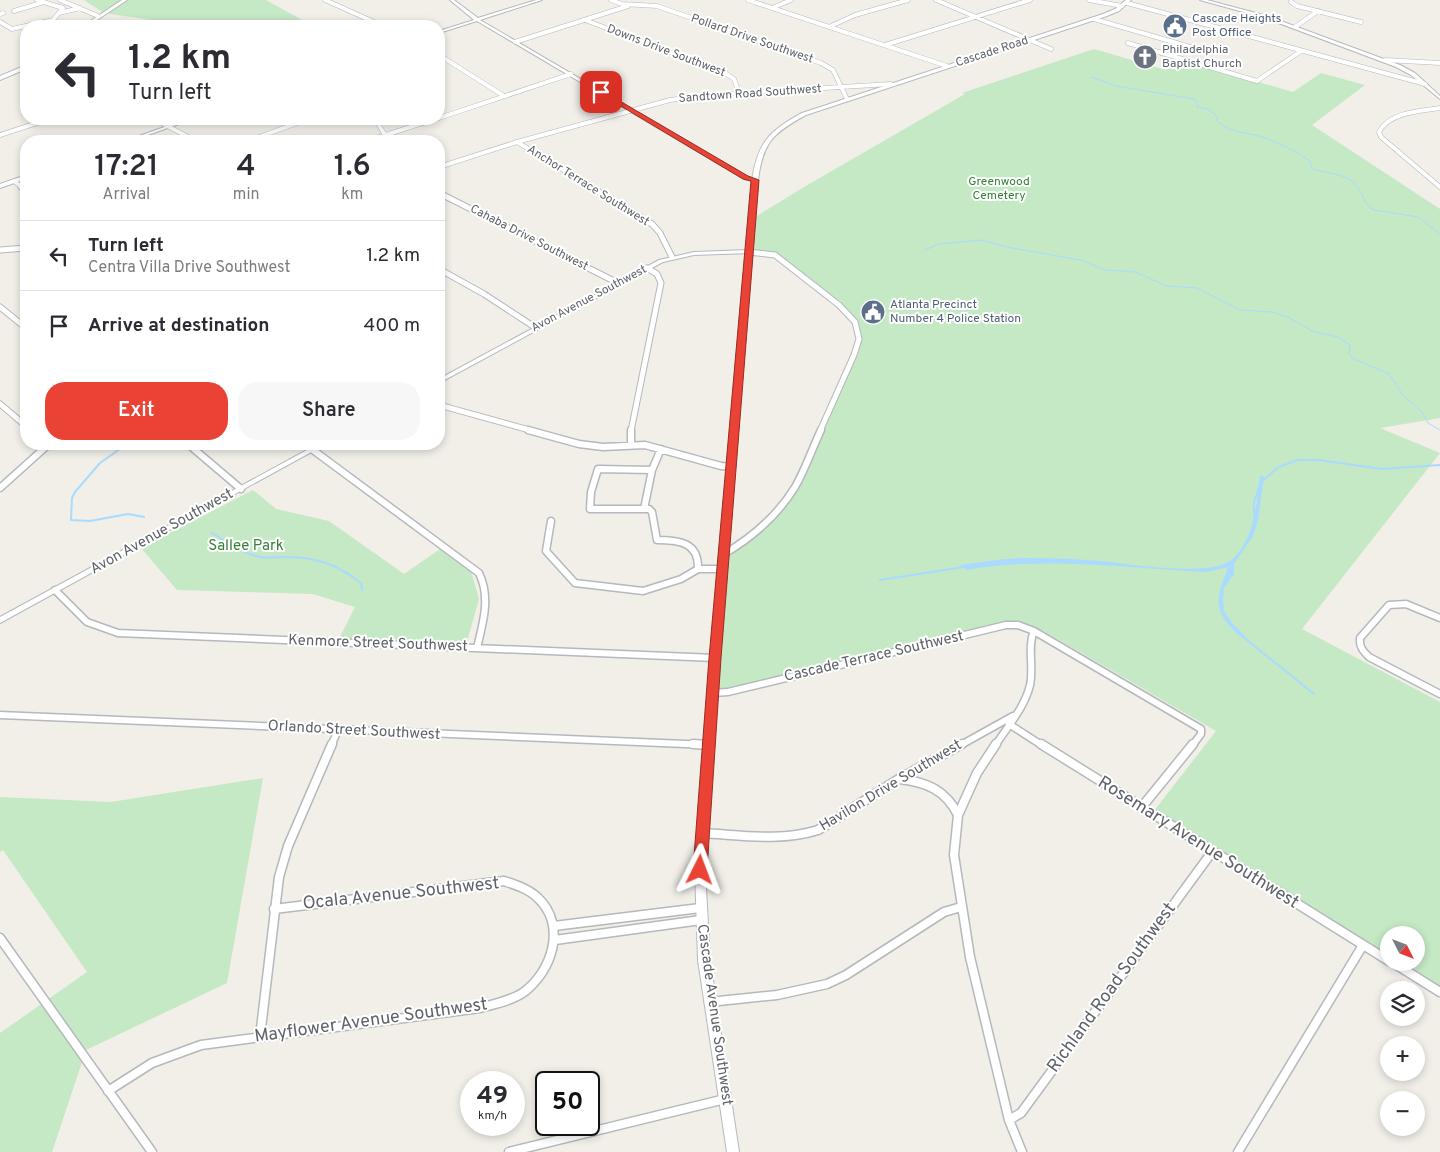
<!DOCTYPE html>
<html lang="en">
<head>
<meta charset="utf-8">
<style>
  body { margin:0; font-family:Overpass,sans-serif; background:#f7f7f7; color:#2b2b33; height:100vh; display:flex; flex-direction:column; font-size:19px; white-space:nowrap }
  * { box-sizing:border-box; margin:0 }
  p { font-size:16px; color:#7c7c81 }
  .icon { flex:none; width:28px; height:28px; fill:none; stroke:currentColor; stroke-width:2; stroke-linecap:round; stroke-linejoin:round }
  .map { position:relative; flex:1; overflow:hidden }
  .panel { position:absolute; left:20px; top:135px; width:425px; height:315px; display:flex; flex-direction:column; background:#fff; border-radius:20px; box-shadow:0 2px 8px #0003 }
  .panel>* { flex:none }
  .banner { position:absolute; left:20px; top:20px; width:425px; height:105px; border-radius:20px; box-shadow:0 2px 8px #0003; background:#fff; color:#2b2b33; overflow:hidden }
  .needle { width:32px; rotate:132deg }
  .tools { position:absolute; left:1380px; top:926px; display:grid; gap:10px }
  .tools a { display:grid; place-items:center; width:45px; height:45px; border-radius:50%; background:#fff; box-shadow:0 2px 8px #0003; font-size:25px }
  .speed { position:absolute; left:460px; top:1071px; display:flex; gap:10px; font-size:25px; font-weight:700; text-align:center }
  .speed>* { display:grid; place-content:center; width:65px; height:65px; border-radius:50%; background:#fff; box-shadow:0 2px 8px #0003; line-height:1 }
  .speed small { font-size:12px; font-weight:400 }
  .speed .limit { border:2px solid #111; border-radius:8px; background:#fff; color:#111 }
  .pin { position:absolute; display:grid; place-items:center; width:42px; height:42px; color:#fff; margin:-21px; border-radius:10px; box-shadow:0 2px 8px #0006 }
  .me { position:absolute; width:55px; margin:-28px; rotate:3deg; stroke-linejoin:round; filter:drop-shadow(0 0 4px #0008) }
  .turn { display:flex; align-items:center; gap:18px; height:105px; padding:0 25px; font-size:22px }
  .turn .icon { width:65px; height:65px; stroke-width:2.5 }
  .turn b { display:block; font-size:35px; line-height:42px }
  .eta { display:flex; justify-content:space-evenly; align-items:center; height:85px; text-align:center }
  .eta b { font-size:30px; font-weight:600; line-height:35px }
  .primary-button { display:flex; gap:10px; margin-top:auto; padding:10px 25px }
  .primary-button a { flex:1; height:58px; border-radius:20px; background:#ea4335; color:#fff; font-size:20px; font-weight:600; line-height:58px; text-align:center }
  .primary-button a+a { background:#f7f7f7; color:#2b2b33 }
  ul { padding:0; list-style:none }
  li { display:flex; align-items:center; gap:15px; height:70px; padding:0 25px; border-top:1px solid #e1e1e2 }
  li div { flex:1 }
  li b { display:block; font-size:19px }
  li em { font-style:normal }
  .map>svg:first-child { display:block }
</style>
</head>
<body>
<div class="map">
<svg width="1440" height="1152" viewBox="0 0 1440 1152">
  <rect width="100%" height="100%" fill="#f1efe8"/>
  <path fill="#c5e8c5" d="M84 0H266L313 26H193L104 13Z
    M1094 49 1166 70 1183 60 1293 92 1321 73 1365 85 1312 125 1440 209V418L1380 428 1440 453 1302 629 1440 702V989L1397 963 1416 962V935H1389V957L1154 811 1216 731 1042 630 1003 624 712 697 721 552 743 540 787 499 857 343 855 322 840 301 775 256 749 252 752 219 804 187 965 94 962 93Z
    M253 490 276 509 329 521 404 574 440 549 471 571 479 599 466 645 338 641 355 607 313 594 177 590 141 548Z
    M263 778 227 983 86 1050 52 1152H0V1033L87 972 3 850 0 852V797L111 802Z"/>
  <path fill="#aadaff" d="M1260 476 1264 477 1258 520 1253 536 1234 564V574L1224 588 1223 600 1224 611 1232 623 1245 636 1242 638C1212 611 1215 602 1228 567L1207 572C1127 568 1045 556 966 570L960 565C983 562 1005 558 1029 558 1053 558 1077 559 1101 561 1129 564 1207 577 1230 561 1254 543 1257 503 1260 476Z"/>
  <g fill="none" stroke-linecap="round" stroke-linejoin="round">
    <path stroke="#aadaff" stroke-width="1" d="M1091 77 1116 86 1194 99 1197 102V107L1208 109 1218 117 1216 119C1227 133 1247 132 1262 137 1279 143 1297 151 1311 162V168C1325 174 1341 172 1353 182 1363 190 1363 205 1374 210L1418 217 1440 234
      M925 250 939 244 980 240 1007 247 1080 260 1106 270 1135 272 1167 286 1197 288 1240 310 1272 312 1288 317 1312 331 1338 337 1350 345 1349 353 1352 358 1389 374 1402 394 1423 413 1428 423 1440 430"/>
    <path stroke="#aadaff" stroke-width="2" d="M127 444 100 463 75 492 72 498 71 520 90 521 128 514 144 517
      M1263 481 1277 468 1297 460H1319L1382 469 1440 465
      M1254 517V502L1260 485
      M212 533C226 541 240 552 256 556 266 559 276 557 287 557 316 557 338 565 361 583L362 590
      M880 580 964 567
      M1242 636 1314 694"/>
    <defs>
      <path id="minor-far3" d="M60 0 98 16
        M325 0 383 26
        M611 0 622 4 657 6 821 63 833 70 847 99
        M748 0 947 66
        M936 0 1051 49
        M1089 0 1122 6
        M1291 2 1297 6 1361 22
        M1127 3 1425 84
        M772 8 791 0
        M14 11 44 2
        M59 13 80 8
        M0 14 3 13
        M1094 19 1194 48
        M585 20 725 73 734 79 739 93
        M0 22 12 29 53 20 63 8 37 0
        M829 27 855 15 908 0
        M1295 27 1318 11
        M515 42 628 6
        M1128 43 1257 81 1301 51
        M885 45 1030 0
        M1161 53 1177 43
        M439 55 504 96
        M1385 60 1440 63
        M1440 108C1420 111 1389 112 1379 132L1381 137 1440 187
        M439 118 571 74
        M154 119 196 141
        M375 119 385 135
        M0 135 49 119
        M248 141 308 119
        M367 141 435 119
        M517 142 593 188
        M439 167 517 142 670 100 709 95 891 84
        M14 181 23 188"/>
      <path id="minor-far2" d="M21 187 26 191
        M591 187 652 224 660 233 672 257
        M439 193 618 283
        M0 250 26 248
        M749 252 775 255 839 305 855 322 859 339 854 355 820 431
        M439 269 484 294 536 328
        M0 307 26 328
        M0 404 26 426
        M439 405 533 431
        M631 431 661 283 657 274 647 268"/>
      <path id="minor-far1" d="M528 430 579 444 603 447 645 445 721 466 731 467
        M188 444 241 489
        M631 445V430
        M661 449 652 470 644 509H649L652 512 657 540C679 540 699 542 698 569
        M313 450 479 573C491 598 483 622 477 648
        M0 488 49 444
        M644 509H590L591 492 598 469 652 470
        M551 521 546 551 575 583 643 591 681 579 698 569H723
        M724 554C751 538 778 515 795 487 805 470 812 449 821 430
        M55 590 87 622 118 633 715 658
        M1440 618 1406 604 1389 605 1360 638C1359 647 1363 651 1369 657L1440 694
        M713 693 728 692 1006 625H1018L1034 631 1201 729V734L1192 746
        M0 715 709 745
        M1009 724 1043 746
        M331 746 338 730
        M959 746 1013 716
        M995 746C1007 727 1025 707 1030 685 1034 667 1027 647 1034 631"/>
      <path id="minor" d="M693 744 709 745
        M996 744 977 773 958 815 954 855 970 957 1009 1120 1022 1152
        M1041 744 1389 961
        M900 779C926 782 946 790 958 815
        M1141 808 1193 744
        M702 833C741 835 780 842 818 830L899 779 962 744
        M554 926 700 908
        M0 938 152 1152
        M555 940 701 920
        M1392 962 1440 992
        M709 1002 777 995 827 984 846 975 944 912 961 907
        M260 1037 279 877 288 846 332 744
        M108 1091 152 1063 201 1045 480 1008C494 1004 511 1001 524 992 552 971 567 926 538 898 529 889 516 885 504 881L274 909
        M1009 1120 1021 1113 1212 852
        M509 1152 725 1099
        M1238 1152 1363 945"/>
      <path id="tertiary" d="M450 0H454L478 18 536 0H542L480 20 748 177 758 180 755 182 744 179 477 21 439 33V31L474 20Z
        M1200 0H1207L1267 16 1400 65 1415 73 1440 96V99L1411 75 1396 67 1265 18Z
        M187 119H193L131 141H125Z
        M26 175V179L0 188V184Z
        M749 250 752 252 751 253 694 255 663 262 439 383V379L659 260 694 252Z
        M318 444H326L0 623V617Z"/>
      <path id="secondary" d="M122 0H127L88 26H83Z
        M1126 0H1131L1119 11 1107 16 806 115C773 133 763 142 758 180L720 658 705 870 710 960 739 1152H727L698 960 695 870 710 658 752 180C758 142 769 131 802 113L1103 14 1115 9Z
        M26 65V69L0 80V76Z"/>
    </defs>
    <use href="#minor-far3" stroke="#b5b8bc" stroke-width="5"/>
    <use href="#minor-far2" stroke="#b5b8bc" stroke-width="7"/>
    <use href="#minor-far1" stroke="#b5b8bc" stroke-width="9"/>
    <use href="#minor" stroke="#b5b8bc" stroke-width="11"/>
    <use href="#tertiary" stroke="#b5b8bc" stroke-width="2"/>
    <use href="#secondary" stroke="#b6babf" stroke-width="2"/>
    <use href="#minor-far3" stroke="#fff" stroke-width="4"/>
    <use href="#minor-far2" stroke="#fff" stroke-width="5"/>
    <use href="#minor-far1" stroke="#fff" stroke-width="6"/>
    <use href="#minor" stroke="#fff" stroke-width="8"/>
    <use href="#tertiary" fill="#fff" fill-rule="evenodd"/>
    <use href="#secondary" fill="#fff" fill-rule="evenodd"/>
  </g>
  <path fill="#ea4335" stroke="#982c22" d="M601 90 748 176 759 180 721 658 707 870 705 875 700 876 695 875 693 870 709 658 751 181 743 179 599 93 598 92Z"/>
  <defs>
    <symbol id="civic-disc" viewBox="-11 -11 22 22"><circle r="9.5" fill="#5c6f8a" stroke="#fff"/><path d="M-.6-6.5H3V-4.5H.6V-3L4-1V1h2V6H-6V1h2V-1L-.6-3ZM-1.2 2.5V6h2.4V2.5Z" fill="#fff"/></symbol>
    <symbol id="church-disc" viewBox="-11 -11 22 22"><circle r="9.5" fill="#6b7280" stroke="#fff"/><path d="M-1.2-6h2.4v3.5h3.3v2.4h-3.3V6h-2.4V-.1h-3.3v-2.4h3.3Z" fill="#fff"/></symbol>
  </defs>
  <g fill-rule="evenodd">
    <use href="#civic-disc" x="1161" y="12" width="28" height="28"/>
    <use href="#church-disc" x="1131" y="43" width="28" height="28"/>
    <use href="#civic-disc" x="859" y="298" width="28" height="28"/>
  </g>
  <g text-anchor="middle" dominant-baseline="central" stroke-width="4" stroke-linejoin="round" paint-order="stroke">
    <g font-size="12" fill="#4e5e75" stroke="#fff" text-anchor="start">
      <text x="1192" y="19">Cascade Heights<tspan x="1192" dy="14">Post Office</tspan></text>
      <text x="890" y="305">Atlanta Precinct<tspan x="890" dy="14">Number 4 Police Station</tspan></text>
    </g>
    <g font-size="12" fill="#5f6368" stroke="#fff">
      <text transform="translate(752 39) rotate(19)">Pollard Drive Southwest</text>
      <text transform="translate(666 51) rotate(21)">Downs Drive Southwest</text>
      <text transform="translate(992 52) rotate(-18)">Cascade Road</text>
      <text transform="translate(750 94) rotate(-4)">Sandtown Road Southwest</text>
      <text transform="translate(588 186) rotate(32)">Anchor Terrace Southwest</text>
      <text transform="translate(529 238) rotate(27)">Cahaba Drive Southwest</text>
      <text transform="translate(589 299) rotate(-28)">Avon Avenue Southwest</text>
    </g>
    <g font-size="12" fill="#5b616d" stroke="#fff" text-anchor="start">
      <text x="1162" y="50">Philadelphia<tspan x="1162" dy="14">Baptist Church</tspan></text>
    </g>
    <g font-size="12" fill="#348238" stroke="#fff">
      <text x="999" y="182">Greenwood<tspan x="999" dy="14">Cemetery</tspan></text>
    </g>
    <g font-size="15" fill="#5f6368" stroke="#fff">
      <text transform="translate(162 532) rotate(-29)">Avon Avenue Southwest</text>
      <text transform="translate(378 644) rotate(2)">Kenmore Street Southwest</text>
      <text transform="translate(874 657) rotate(-13)">Cascade Terrace Southwest</text>
      <text transform="translate(354 731) rotate(3)">Orlando Street Southwest</text>
      <text transform="translate(891 786) rotate(-31)">Havilon Drive Southwest</text>
      <text transform="translate(714 1015) rotate(82)">Cascade Avenue Southwest</text>
    </g>
    <g font-size="15" fill="#348238" stroke="#fff">
      <text x="246" y="546">Sallee Park</text>
    </g>
    <g font-size="18" fill="#5f6368" stroke="#fff">
      <text transform="translate(1198 843) rotate(32)">Rosemary Avenue Southwest</text>
      <text transform="translate(401 894) rotate(-6)">Ocala Avenue Southwest</text>
      <text transform="translate(1112 988) rotate(-54)">Richland Road Southwest</text>
      <text transform="translate(371 1021) rotate(-8)">Mayflower Avenue Southwest</text>
    </g>
  </g>
</svg>
<div class="tools">
<a><svg class="needle" viewBox="-14 -14 28 28"><path d="M0-13l5 13h-10z" fill="#e53935"/><path d="M0 13l5-13h-10z" fill="#7c7c81"/></svg></a>
<a><svg class="icon" aria-label="layers" viewBox="0 0 24 24"><path d="M12 4l9 5-9 5-9-5zM3 14l9 5 9-5"/></svg></a>
<a>+</a>
<a>−</a>
</div>
<div class="speed"><div>49<small>km/h</small></div><div class="limit">50</div></div>
<div class="pin" style="left:601px;top:92px;background:#d93025"><svg class="icon" aria-label="arrive" viewBox="0 0 24 24"><path d="M6 21V4h12l-3 4 3 4H6"/></svg></div>
<svg class="me" style="left:700px;top:870px" viewBox="-20 -20 40 40"><path d="M0-17L14 15 0 8-14 15z" fill="#ea4335" stroke="#fff" stroke-width="4"/></svg>
<div class="banner">
<div class="turn"><svg class="icon" aria-label="left" viewBox="0 0 24 24"><path d="M17 20v-9H6M10 6l-5 5 5 5"/></svg><div><b>1.2 km</b>Turn left</div></div>
</div>
<section class="panel">
<div class="eta">
<div><b>17:21</b><p>Arrival</p></div>
<div><b>4</b><p>min</p></div>
<div><b>1.6</b><p>km</p></div>
</div>
<ul>
<li><svg class="icon" aria-label="left" viewBox="0 0 24 24"><path d="M17 20v-9H6M10 6l-5 5 5 5"/></svg><div><b>Turn left</b><p>Centra Villa Drive Southwest</p></div><em>1.2 km</em></li>
<li><svg class="icon" aria-label="arrive" viewBox="0 0 24 24"><path d="M6 21V4h12l-3 4 3 4H6"/></svg><div><b>Arrive at destination</b></div><em>400 m</em></li>
</ul>
<div class="primary-button"><a>Exit</a><a>Share</a></div>
</section>
</div>
</body>
</html>
